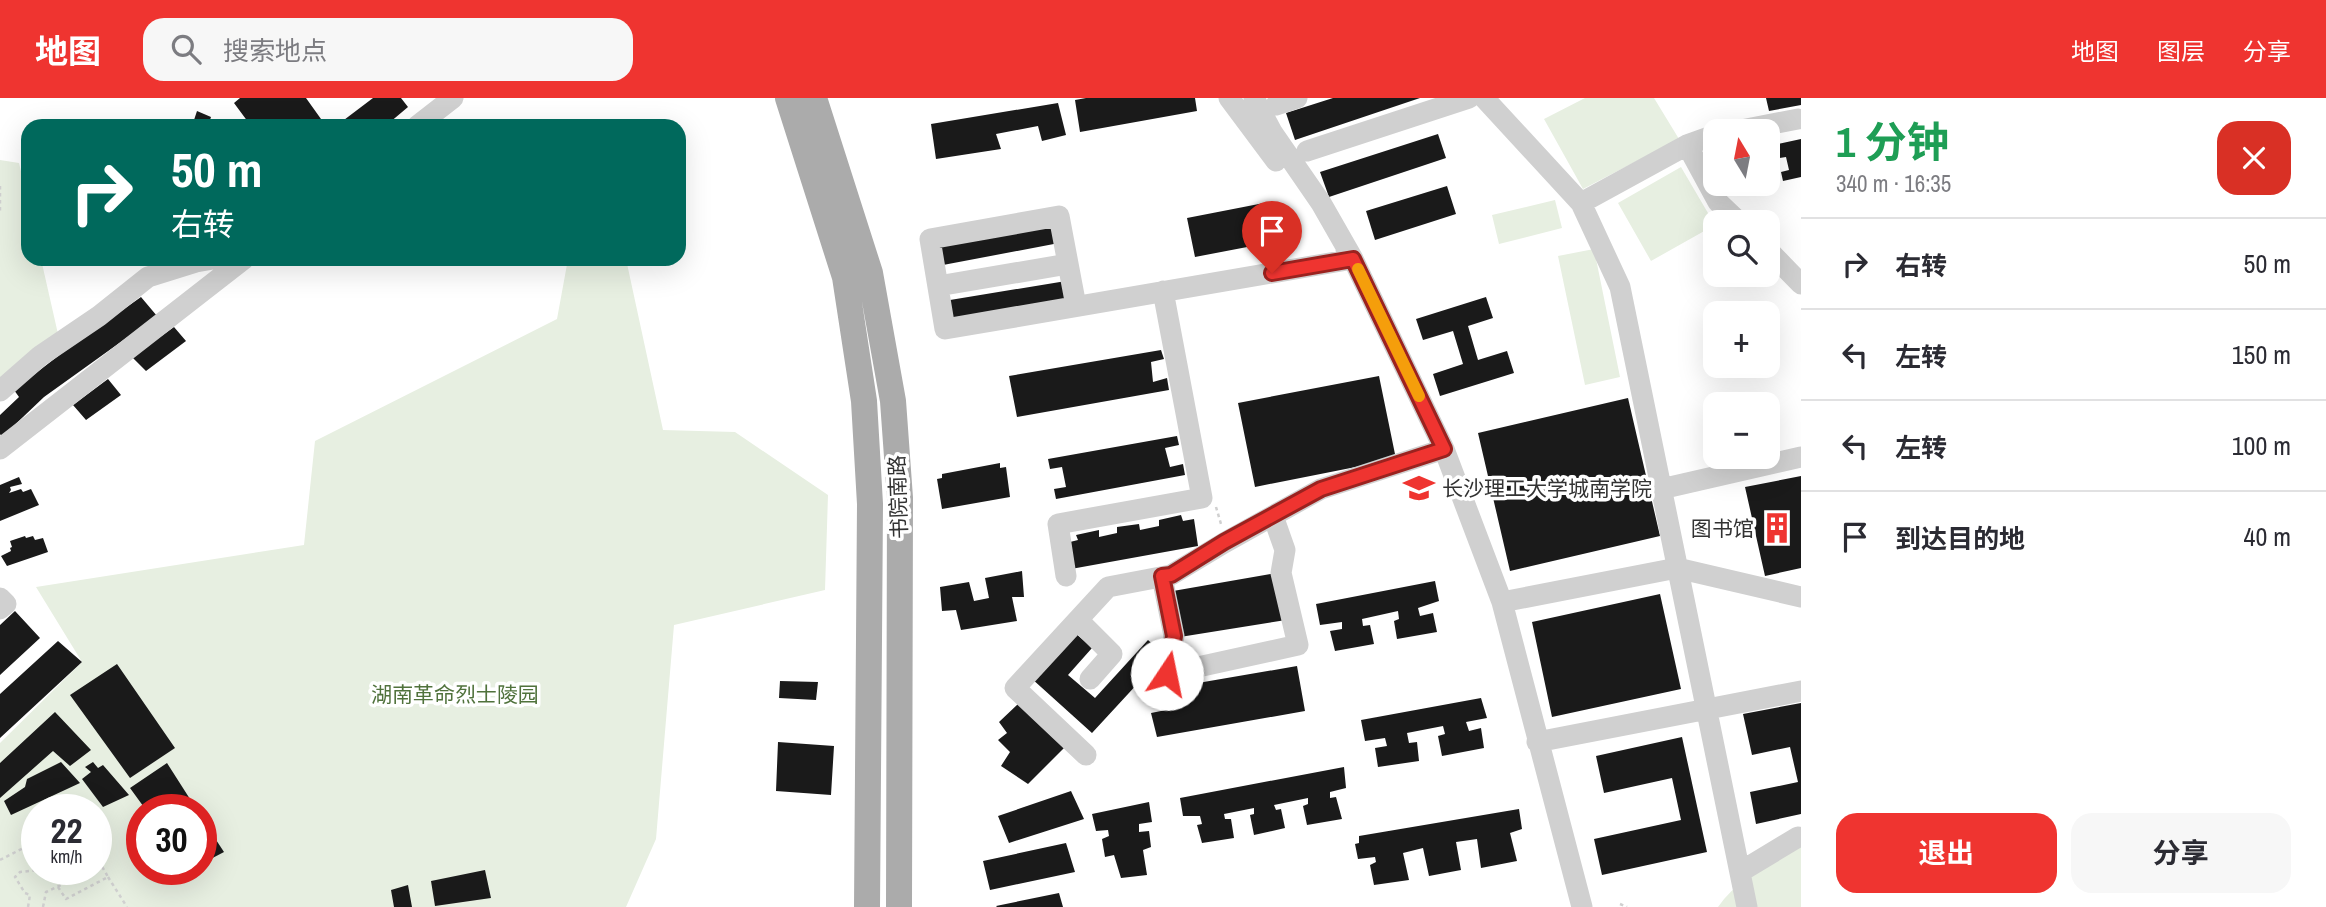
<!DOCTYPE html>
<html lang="zh">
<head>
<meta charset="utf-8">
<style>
  body { margin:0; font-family:"Archivo Narrow","Noto Sans SC",sans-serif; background:#f7f7f7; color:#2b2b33; height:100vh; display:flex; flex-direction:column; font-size:26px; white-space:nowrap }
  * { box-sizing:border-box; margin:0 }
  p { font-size:23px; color:#7c7c81 }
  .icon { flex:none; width:38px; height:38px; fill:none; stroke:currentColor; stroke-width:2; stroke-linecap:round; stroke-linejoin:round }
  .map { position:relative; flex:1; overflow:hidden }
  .details { display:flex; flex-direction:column; background:#fff; width:525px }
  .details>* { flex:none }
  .top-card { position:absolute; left:21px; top:21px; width:665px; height:147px; border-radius:21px; box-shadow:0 7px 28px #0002; background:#00695c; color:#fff; overflow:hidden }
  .needle { width:46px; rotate:350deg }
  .fabs { position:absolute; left:1703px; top:21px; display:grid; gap:14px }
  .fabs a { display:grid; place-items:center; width:77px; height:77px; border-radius:14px; background:#fff; box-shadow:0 7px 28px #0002; font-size:35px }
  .speed { position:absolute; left:21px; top:696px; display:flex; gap:14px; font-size:35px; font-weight:700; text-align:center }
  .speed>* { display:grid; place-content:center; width:91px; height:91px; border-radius:50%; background:#fff; box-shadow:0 7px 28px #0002; line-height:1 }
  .speed small { font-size:18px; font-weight:400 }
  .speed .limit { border:10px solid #d22; background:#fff; color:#111 }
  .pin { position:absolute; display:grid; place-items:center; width:60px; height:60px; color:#fff; margin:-72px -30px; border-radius:50% 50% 50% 0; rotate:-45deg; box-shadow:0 0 7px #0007 }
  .pin .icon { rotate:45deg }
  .me { position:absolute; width:77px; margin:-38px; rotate:11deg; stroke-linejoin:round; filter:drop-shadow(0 0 5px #0008) }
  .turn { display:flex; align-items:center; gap:24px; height:147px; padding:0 35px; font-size:32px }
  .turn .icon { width:91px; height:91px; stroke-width:2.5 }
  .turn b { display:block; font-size:49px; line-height:60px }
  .round { display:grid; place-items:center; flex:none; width:74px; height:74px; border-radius:21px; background:#f7f7f7 }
  .headline { display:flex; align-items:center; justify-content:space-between; height:119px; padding:0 35px }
  h1 { font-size:42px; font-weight:700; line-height:52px; color:#1e9e55 }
  .action { display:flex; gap:14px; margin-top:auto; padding:14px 35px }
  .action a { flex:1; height:80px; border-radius:21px; background:#ef3430; color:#fff; font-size:28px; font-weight:700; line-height:80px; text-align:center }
  .action a+a { background:#f7f7f7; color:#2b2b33 }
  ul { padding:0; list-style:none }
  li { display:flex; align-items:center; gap:21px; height:91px; padding:0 35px; border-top:2px solid #e1e1e2 }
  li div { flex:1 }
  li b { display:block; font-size:26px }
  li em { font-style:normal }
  header { display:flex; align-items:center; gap:42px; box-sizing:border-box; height:98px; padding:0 35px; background:#ef3430; color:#fff }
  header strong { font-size:33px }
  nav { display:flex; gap:38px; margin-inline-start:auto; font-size:24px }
  .search { width:490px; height:63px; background:#f7f7f7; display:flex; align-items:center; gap:18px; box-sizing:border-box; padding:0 24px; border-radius:21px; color:#7c7c81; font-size:26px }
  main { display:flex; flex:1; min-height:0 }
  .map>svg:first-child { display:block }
</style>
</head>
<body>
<header>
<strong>地图</strong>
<div class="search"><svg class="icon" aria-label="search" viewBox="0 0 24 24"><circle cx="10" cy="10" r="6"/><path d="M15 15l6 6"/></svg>搜索地点</div>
<nav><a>地图</a><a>图层</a><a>分享</a></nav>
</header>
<main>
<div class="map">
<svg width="1801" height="809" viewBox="0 0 1801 809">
  <rect width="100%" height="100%" fill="#fff"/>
  <path fill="#e7efe1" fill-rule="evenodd" d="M1585 0H1654L1679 41 1583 91 1544 21Z
    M0 62 19 65 28 103V161H41L58 236 0 283Z
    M1681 69 1715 127 1651 163 1618 105Z
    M1555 102 1562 130 1499 146 1492 117Z
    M1594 151 1620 279 1585 287 1558 158Z
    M568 161H626L663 332 735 334 828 397 825 492 674 527 656 741 626 809H0V645L82 564 36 489 304 447 315 343 557 221ZM37 712H96V772H37ZM142 712H201V772H142Z
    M1801 747V809H1718C1738 781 1771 764 1801 747Z"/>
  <path fill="#1a1a1a" d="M240 0H306L326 28H251L234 5Z
    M373 0H401L408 9 389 25V28H336Z
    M1086 0H1195L1197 13 1080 34 1075 2Z
    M1333 0H1420L1295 42 1286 15Z
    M1766 0H1801V7L1769 13Z
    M1058 5 1066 37 1042 43 1038 28 996 36 1001 51 936 61 931 26Z
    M197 13 211 19 208 28H192Z
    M1438 36 1446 60 1329 99 1320 74Z
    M1801 41V79L1783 83 1781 74 1789 72 1786 59 1768 62V48Z
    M1447 88 1456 116 1375 142 1366 113Z
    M1264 105 1267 115 1279 113 1283 142 1195 159 1187 120Z
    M1055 121 1059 145 943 167 938 142Z
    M1066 183 1071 205 948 227 944 203Z
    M141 199 157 218 44 299 2 339 0 336V317L19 299 14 292 62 255Z
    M1486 199 1493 220 1468 228 1478 262 1507 253 1514 275 1440 298 1433 276 1463 266 1453 233 1423 242 1416 221Z
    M174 229 186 243 146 273 132 259Z
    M1161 252 1164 261 1151 264 1153 284 1167 280 1169 292 1017 319 1009 278Z
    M1379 278 1396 361 1255 389 1238 305Z
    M108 281 121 297 86 322 73 307Z
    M1628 300 1660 438 1510 473 1478 335Z
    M1177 338 1179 347 1165 350 1170 369 1183 366 1185 377 1056 401 1054 391 1066 389 1062 369 1050 371 1048 361Z
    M1000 365V370L1006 369 1010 399 942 411 937 381 942 380V376Z
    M1801 378V470L1765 478 1745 389Z
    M19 379 22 386 10 389 11 392 9 395 21 391 23 394 31 391 39 407 0 423V387Z
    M1181 417 1183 423 1194 421 1198 448 1071 471 1066 445 1078 442 1076 437 1099 432V439L1117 435V429L1139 426 1140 432 1159 428V422Z
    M25 438 26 440 33 438 35 442 43 440 48 454 7 468 1 458 11 453 10 450 12 449 10 443Z
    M1022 473 1024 499H1012L1017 523 961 532 956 512 942 513 940 489 969 484 974 503 989 500 985 480Z
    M1276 475 1286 522 1180 539 1173 493Z
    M1435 483 1439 503 1418 510 1420 518 1433 515 1437 534 1397 541 1394 523 1399 521 1398 513 1362 521 1363 528 1370 527 1374 546 1335 553 1330 533 1342 531V524L1320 527 1316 506Z
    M1660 496 1681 591 1552 619 1532 524Z
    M15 513 40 540 0 577V527Z
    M1073 533 1092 550 1068 577 1095 600 1148 542 1164 557 1092 635 1031 580Z
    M58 543 82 564 0 640V596Z
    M117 566 175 650 130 680 70 597Z
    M1297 568 1305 613 1157 639 1151 615 1166 612 1163 591Z
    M780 583 818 584 816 602 779 600Z
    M1481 600 1487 620 1466 624 1469 633 1481 630 1484 650 1442 658 1438 638 1445 636 1443 628 1407 635 1409 645 1417 644 1419 663 1378 669 1375 650 1387 648 1385 640 1365 643 1361 622Z
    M1801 605V716L1756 726 1750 694 1798 684 1790 649 1752 657 1743 616Z
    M1018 606 1064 650 1028 686 1001 668 1010 654 998 642 1007 635 999 624Z
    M55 614 91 652 70 668 53 653 0 700V665Z
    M1682 639 1707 754 1602 777 1594 741 1681 722 1672 680 1604 695 1596 658Z
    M778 644 834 648 831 697 776 693Z
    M61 664 80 685 11 717 4 703 25 689 27 681Z
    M93 664 98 670 103 667 129 697 103 709 82 681 91 674 85 669Z
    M167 665 197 712H146L130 690Z
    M1344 669 1346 690 1330 694V700L1336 699 1342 721 1307 727 1303 708 1308 706V700L1274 707 1276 712 1281 711 1285 730 1254 737 1250 717 1254 716V710L1224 716 1225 721H1231L1234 740 1202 745 1197 727 1202 726 1200 718H1183L1180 700Z
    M1071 693 1084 721 1009 745 998 718Z
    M1149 704 1152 724 1139 726V734L1149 733 1151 749 1143 752 1147 777 1121 780 1114 757 1105 759 1102 741 1109 738 1108 732 1096 733 1092 716Z
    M1519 711 1522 731 1510 735 1517 763 1481 770 1477 741 1456 744 1461 772 1429 778 1423 750 1403 755 1409 782 1374 787 1370 767 1376 764 1375 759 1358 761 1355 746 1359 745V738Z
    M201 719 224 754 201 766Z
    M1066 745 1075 774 990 792 983 763Z
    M485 772 491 800 435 808 431 783Z
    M408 787 412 809H394L391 792Z
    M1059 795 1063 809H997L996 808Z"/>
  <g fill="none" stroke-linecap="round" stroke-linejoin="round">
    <path stroke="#d0d0d0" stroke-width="2.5" stroke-dasharray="3.5 3.5" stroke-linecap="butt" d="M0 88V114
      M1216 409 1221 426
      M0 762 37 743
      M108 779 127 809
      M58 789 66 801 108 779 96 758
      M1620 806 1627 809
      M28 809 30 797 25 795 15 779 20 774 39 772
      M43 809 46 794 65 785 67 778 59 772"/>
    <path stroke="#d0d0d0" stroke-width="21" d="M1229 0 1276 63
      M1484 0 1581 105
      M1276 7 1297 0
      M417 28 453 0
      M1736 33 1798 21
      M1715 37 1687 47 1581 105 1620 189 1747 809
      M1687 47 1718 104 1739 124
      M1307 53 1469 0
      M1346 152 1353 161 1444 351 1502 504 1582 809
      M1768 152 1801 186
      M938 188 1068 166
      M1076 208 1059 118 930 141 945 231 1353 161 1321 105 1272 34 1254 0
      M0 293 40 258 99 218 148 179 196 164 213 161
      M0 351 244 161
      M1661 391 1801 359
      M1066 478 1058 426 1202 400 1163 193
      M1162 479 1174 538 1166 576 1298 547 1281 475 1285 452 1273 418
      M0 500 6 506 0 511
      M1502 504 1677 470 1801 499
      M1078 522 1112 556 1090 581
      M1537 644 1801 593
      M1086 657 1015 590 1108 489 1171 477 1224 445 1321 391 1444 351
      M1740 774 1798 739"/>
    <path stroke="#ababab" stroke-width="26" d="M788 0 845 179 864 303 870 406 867 809
      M814 0 870 175 893 303 900 400 899 809"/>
  </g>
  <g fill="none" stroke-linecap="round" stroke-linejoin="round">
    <defs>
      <path id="route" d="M1167 576 1174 538 1162 478 1171 477 1224 444 1321 391 1444 351 1353 161 1272 175"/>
    </defs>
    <use href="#route" stroke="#9b221f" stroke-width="18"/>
    <use href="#route" stroke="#ef3430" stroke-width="12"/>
    <path stroke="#f59e0b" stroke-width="12" d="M1358 171 1419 298"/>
  </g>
  <defs>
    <symbol id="university-bare" viewBox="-9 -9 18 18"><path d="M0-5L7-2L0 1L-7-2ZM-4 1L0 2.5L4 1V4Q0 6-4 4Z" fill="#ef3430" stroke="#fff" stroke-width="2.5" paint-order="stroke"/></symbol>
    <symbol id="building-bare" viewBox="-9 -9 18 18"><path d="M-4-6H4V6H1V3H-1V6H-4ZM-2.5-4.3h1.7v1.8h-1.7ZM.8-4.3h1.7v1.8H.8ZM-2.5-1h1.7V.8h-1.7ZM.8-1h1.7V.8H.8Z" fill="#ef3430" stroke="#fff" stroke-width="2.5" paint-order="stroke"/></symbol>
  </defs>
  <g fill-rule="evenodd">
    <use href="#university-bare" x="1397" y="368" width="44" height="44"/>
    <use href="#building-bare" x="1755" y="408" width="44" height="44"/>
  </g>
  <g text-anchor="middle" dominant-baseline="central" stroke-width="7" stroke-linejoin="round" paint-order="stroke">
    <g font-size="21" fill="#333" stroke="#fff" text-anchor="start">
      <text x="1442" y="390">长沙理工大学城南学院</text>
      <text x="1754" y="430" text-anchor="end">图书馆</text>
    </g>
    <g font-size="21" fill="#333" stroke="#fff">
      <text transform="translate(898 399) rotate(-92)">书院南路</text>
    </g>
    <g font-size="21" fill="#50723c" stroke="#fff">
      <text x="455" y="596">湖南革命烈士陵园</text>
    </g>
  </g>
</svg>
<div class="fabs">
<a><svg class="needle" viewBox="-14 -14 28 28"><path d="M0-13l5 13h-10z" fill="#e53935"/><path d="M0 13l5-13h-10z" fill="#7c7c81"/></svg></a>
<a><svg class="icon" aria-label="search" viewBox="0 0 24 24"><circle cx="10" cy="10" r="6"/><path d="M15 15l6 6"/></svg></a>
<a>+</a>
<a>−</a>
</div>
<div class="speed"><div>22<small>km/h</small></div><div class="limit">30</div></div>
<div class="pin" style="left:1272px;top:175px;background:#d93025"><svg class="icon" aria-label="arrive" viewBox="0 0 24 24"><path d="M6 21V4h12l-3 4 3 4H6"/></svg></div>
<svg class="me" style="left:1167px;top:576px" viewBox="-20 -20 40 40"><circle r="19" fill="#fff"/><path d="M0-13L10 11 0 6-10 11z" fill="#ef3430"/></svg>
<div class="top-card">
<div class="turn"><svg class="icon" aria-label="right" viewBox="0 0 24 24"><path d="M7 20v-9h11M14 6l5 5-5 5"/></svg><div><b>50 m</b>右转</div></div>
</div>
</div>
<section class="details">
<div class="headline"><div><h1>1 分钟</h1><p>340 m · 16:35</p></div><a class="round" style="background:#d93025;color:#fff"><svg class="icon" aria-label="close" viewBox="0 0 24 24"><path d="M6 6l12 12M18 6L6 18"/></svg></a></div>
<ul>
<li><svg class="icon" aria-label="right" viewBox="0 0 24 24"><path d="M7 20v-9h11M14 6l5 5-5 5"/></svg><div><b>右转</b></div><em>50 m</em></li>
<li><svg class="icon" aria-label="left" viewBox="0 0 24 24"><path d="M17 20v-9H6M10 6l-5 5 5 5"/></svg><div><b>左转</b></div><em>150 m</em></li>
<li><svg class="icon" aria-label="left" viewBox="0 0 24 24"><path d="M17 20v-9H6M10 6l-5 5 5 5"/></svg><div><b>左转</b></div><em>100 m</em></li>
<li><svg class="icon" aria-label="arrive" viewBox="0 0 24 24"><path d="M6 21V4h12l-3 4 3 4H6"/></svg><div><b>到达目的地</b></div><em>40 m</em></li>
</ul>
<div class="action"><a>退出</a><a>分享</a></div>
</section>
</main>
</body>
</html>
